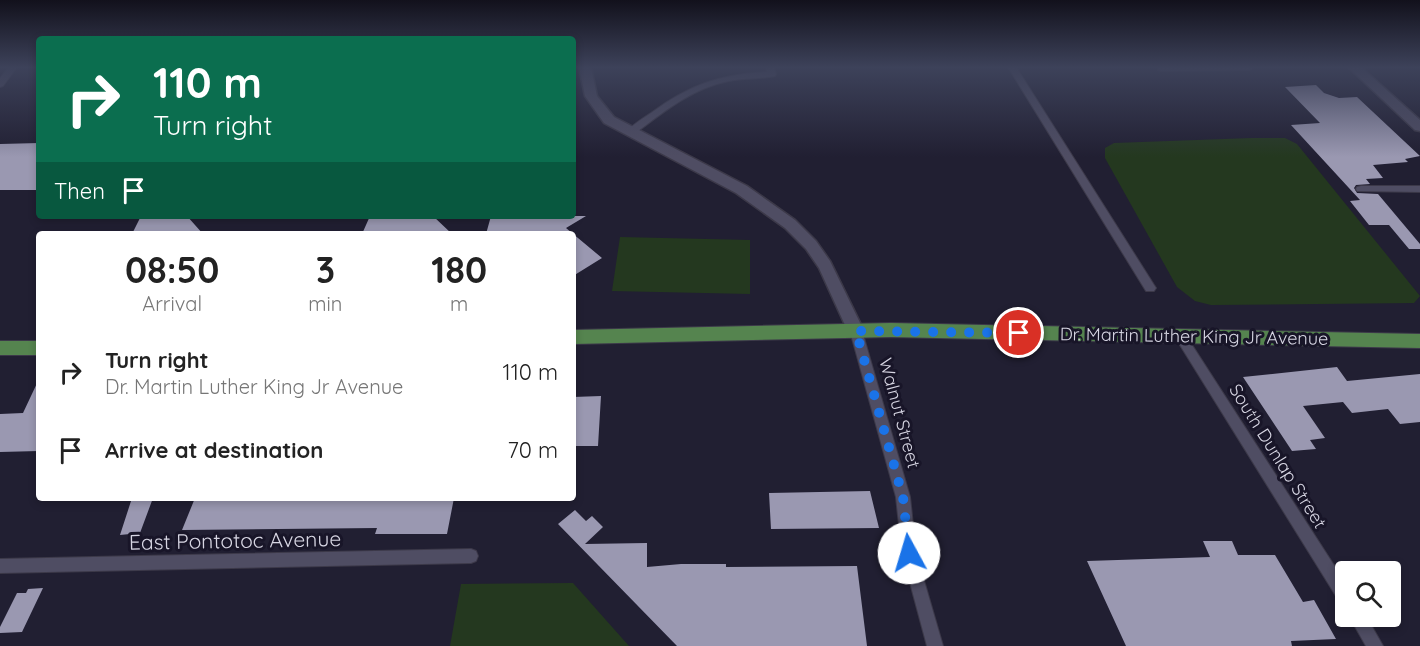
<!DOCTYPE html>
<html lang="en">
<head>
<meta charset="utf-8">
<style>
  body { margin:0; font-family:Quicksand,sans-serif; background:#f6f6f6; color:#222; height:100vh; display:flex; flex-direction:column; font-size:22px; white-space:nowrap }
  * { box-sizing:border-box; margin:0 }
  p { font-size:20px; color:#767676 }
  .icon { flex:none; width:33px; height:33px; fill:none; stroke:currentColor; stroke-width:2; stroke-linecap:round; stroke-linejoin:round }
  .map { position:relative; flex:1; overflow:hidden }
  .drawer { position:absolute; left:36px; top:231px; width:540px; height:270px; display:flex; flex-direction:column; background:#fff; border-radius:6px; box-shadow:0 3px 9px #0003 }
  .drawer>* { flex:none }
  .top-card { position:absolute; left:36px; top:36px; width:540px; height:183px; border-radius:6px; box-shadow:0 3px 9px #0003; background:#0b6e4f; color:#fff; overflow:hidden }
  .tools { position:absolute; left:1335px; top:561px; display:grid; gap:12px }
  .tools a { display:grid; place-items:center; width:66px; height:66px; border-radius:6px; background:#fff; box-shadow:0 3px 9px #0003; font-size:30px }
  .pin { position:absolute; display:grid; place-items:center; width:51px; height:51px; color:#fff; margin:-26px; border:3px solid #fff; border-radius:50%; box-shadow:0 2px 6px #0007 }
  .me { position:absolute; width:66px; margin:-33px; rotate:354deg; stroke-linejoin:round; filter:drop-shadow(0 0 4px #0008) }
  .turn { display:flex; align-items:center; gap:21px; height:126px; padding:0 18px; font-size:27px }
  .turn .icon { width:78px; height:78px; stroke-width:2.5 }
  .turn b { display:block; font-size:42px; line-height:51px }
  .then { display:flex; align-items:center; height:57px; padding:0 18px; background:#0003; gap:12px; font-size:22px }
  .eta { display:flex; justify-content:space-evenly; align-items:center; height:102px; text-align:center }
  .eta b { font-size:36px; font-weight:700; line-height:42px }
  ul { padding:0; list-style:none }
  li { display:flex; align-items:center; gap:18px; height:78px; padding:0 18px }
  li div { flex:1 }
  li b { display:block; font-size:22px }
  li em { font-style:normal }
  .map>svg:first-child { display:block }
</style>
</head>
<body>
<div class="map">
<svg width="1420" height="646" viewBox="0 0 1420 646">
  <rect width="100%" height="100%" fill="#211f32"/>
  <path fill="#24381f" d="M1251 138H1285L1297 144 1420 296 1414 303 1211 305 1195 301 1177 287 1105 158V148L1114 143Z
    M620 237 750 240V294L612 291Z
    M573 583 629 646H450L461 584Z"/>
  <path fill="#9a98b1" d="M1316 85 1324 93 1339 98 1357 97 1420 156 1405 159 1408 162 1373 165 1383 178 1366 179 1370 184 1356 185 1354 188 1357 193 1378 194 1420 244V249H1409L1389 225H1369L1350 201 1360 200 1291 125 1320 123 1285 87Z
    M39 143V190H0V144Z
    M141 216H187L203 234H132Z
    M370 216H433L452 234H362Z
    M491 216H586L566 228 602 258 573 276V234H486Z
    M1337 367 1347 381 1420 374V422L1400 424 1388 409 1352 413 1343 402 1303 406 1325 438 1310 440 1316 449 1292 451 1243 377Z
    M39 379V451L0 452V414L23 413Z
    M601 396 598 446H573V397Z
    M870 491 879 528 771 529 769 493Z
    M132 498H153L140 533 120 535Z
    M195 498H454L447 534H375L377 528 182 530Z
    M575 510 586 521 592 516 603 527 585 544 647 543V567L681 564H726V567L857 566 867 646H677L558 524Z
    M1203 541H1232L1238 555H1275L1303 602 1314 600 1336 639 1291 641 1292 646H1126L1087 561 1210 557Z
    M43 588 22 632 0 633V627L17 593H26L28 589Z"/>
  <g fill="none" stroke-linecap="round" stroke-linejoin="round">
    <defs>
      <path id="street" d="M9 67H17L3 86 0 87V78Z
        M766 67H774L776 74 775 76C760 79 744 78 729 81 692 88 662 113 633 135L630 136 625 133C632 125 642 119 651 113 689 85 720 74 767 72Z
        M1008 67H1016L1154 285 1156 288 1154 291H1146Z
        M1158 67H1254L1250 70 1161 71 1158 70Z
        M1361 186H1420V192L1357 191 1356 189 1357 187Z
        M856 326 860 328 862 331 910 497 916 553 943 646H927L902 553 896 497 850 331 852 328Z
        M1179 329 1183 331 1346 584V606L1341 604 1175 337 1173 334 1175 331Z
        M471 549 476 551 478 556 476 561 471 563 0 573V559Z
        M1349 616H1366L1383 646H1366Z"/>
      <path id="secondary" d="M579 67H591L597 96 614 117 747 186 795 220 816 241 830 261 864 331 862 336H850L819 268 806 249 785 228 736 193 604 123 585 96Z
        M1348 67H1361L1420 120V131L1415 130Z"/>
      <path id="primary" d="M891 323 1420 334V348L891 337 573 344V330Z
        M0 341H39V355H0Z"/>
    </defs>
    <use href="#street" stroke="#3c3949" stroke-width="2"/>
    <use href="#secondary" stroke="#3c3949" stroke-width="3"/>
    <use href="#primary" stroke="#3c3949" stroke-width="2"/>
    <use href="#street" fill="#4f4d63" fill-rule="evenodd"/>
    <use href="#secondary" fill="#4f4d63" fill-rule="evenodd"/>
    <use href="#primary" fill="#55844f" fill-rule="evenodd"/>
  </g>
  <linearGradient id="sky" x2="0" y2="1"><stop stop-color="#12111c"/><stop offset="0.43" stop-color="#3d425a"/><stop offset="1" stop-color="#3d425a" stop-opacity="0"/></linearGradient>
  <rect width="1420" height="157" fill="url(#sky)"/>
  <g fill="none" stroke-linecap="round" stroke-linejoin="round">
    <path stroke="#1a73e8" stroke-width="10" stroke-dasharray="0 18" d="M909 553 903 497 856 331 1019 333"/>
  </g>
  <g text-anchor="middle" dominant-baseline="central" stroke-width="6" stroke-linejoin="round" paint-order="stroke">
    <g font-size="18" fill="#d7d6e3" stroke="#181528">
      <text transform="translate(1194 336) rotate(1)">Dr. Martin Luther King Jr Avenue</text>
      <text transform="translate(900 413) rotate(75)">Walnut Street</text>
      <text transform="translate(1278 456) rotate(58)">South Dunlap Street</text>
    </g>
    <g font-size="21" fill="#d7d6e3" stroke="#181528">
      <text transform="translate(235 540) rotate(-1)">East Pontotoc Avenue</text>
    </g>
  </g>
</svg>
<div class="tools">
<a><svg class="icon" aria-label="search" viewBox="0 0 24 24"><circle cx="10" cy="10" r="6"/><path d="M15 15l6 6"/></svg></a>
</div>
<div class="pin" style="left:1019px;top:333px;background:#d93025"><svg class="icon" aria-label="arrive" viewBox="0 0 24 24"><path d="M6 21V4h12l-3 4 3 4H6"/></svg></div>
<svg class="me" style="left:909px;top:553px" viewBox="-20 -20 40 40"><circle r="19" fill="#fff"/><path d="M0-13L10 11 0 6-10 11z" fill="#1a73e8"/></svg>
<div class="top-card">
<div class="turn"><svg class="icon" aria-label="right" viewBox="0 0 24 24"><path d="M7 20v-9h11M14 6l5 5-5 5"/></svg><div><b>110 m</b>Turn right</div></div>
<div class="then">Then<svg class="icon" aria-label="arrive" viewBox="0 0 24 24"><path d="M6 21V4h12l-3 4 3 4H6"/></svg></div>
</div>
<section class="drawer">
<div class="eta">
<div><b>08:50</b><p>Arrival</p></div>
<div><b>3</b><p>min</p></div>
<div><b>180</b><p>m</p></div>
</div>
<ul>
<li><svg class="icon" aria-label="right" viewBox="0 0 24 24"><path d="M7 20v-9h11M14 6l5 5-5 5"/></svg><div><b>Turn right</b><p>Dr. Martin Luther King Jr Avenue</p></div><em>110 m</em></li>
<li><svg class="icon" aria-label="arrive" viewBox="0 0 24 24"><path d="M6 21V4h12l-3 4 3 4H6"/></svg><div><b>Arrive at destination</b></div><em>70 m</em></li>
</ul>
</section>
</div>
</body>
</html>
